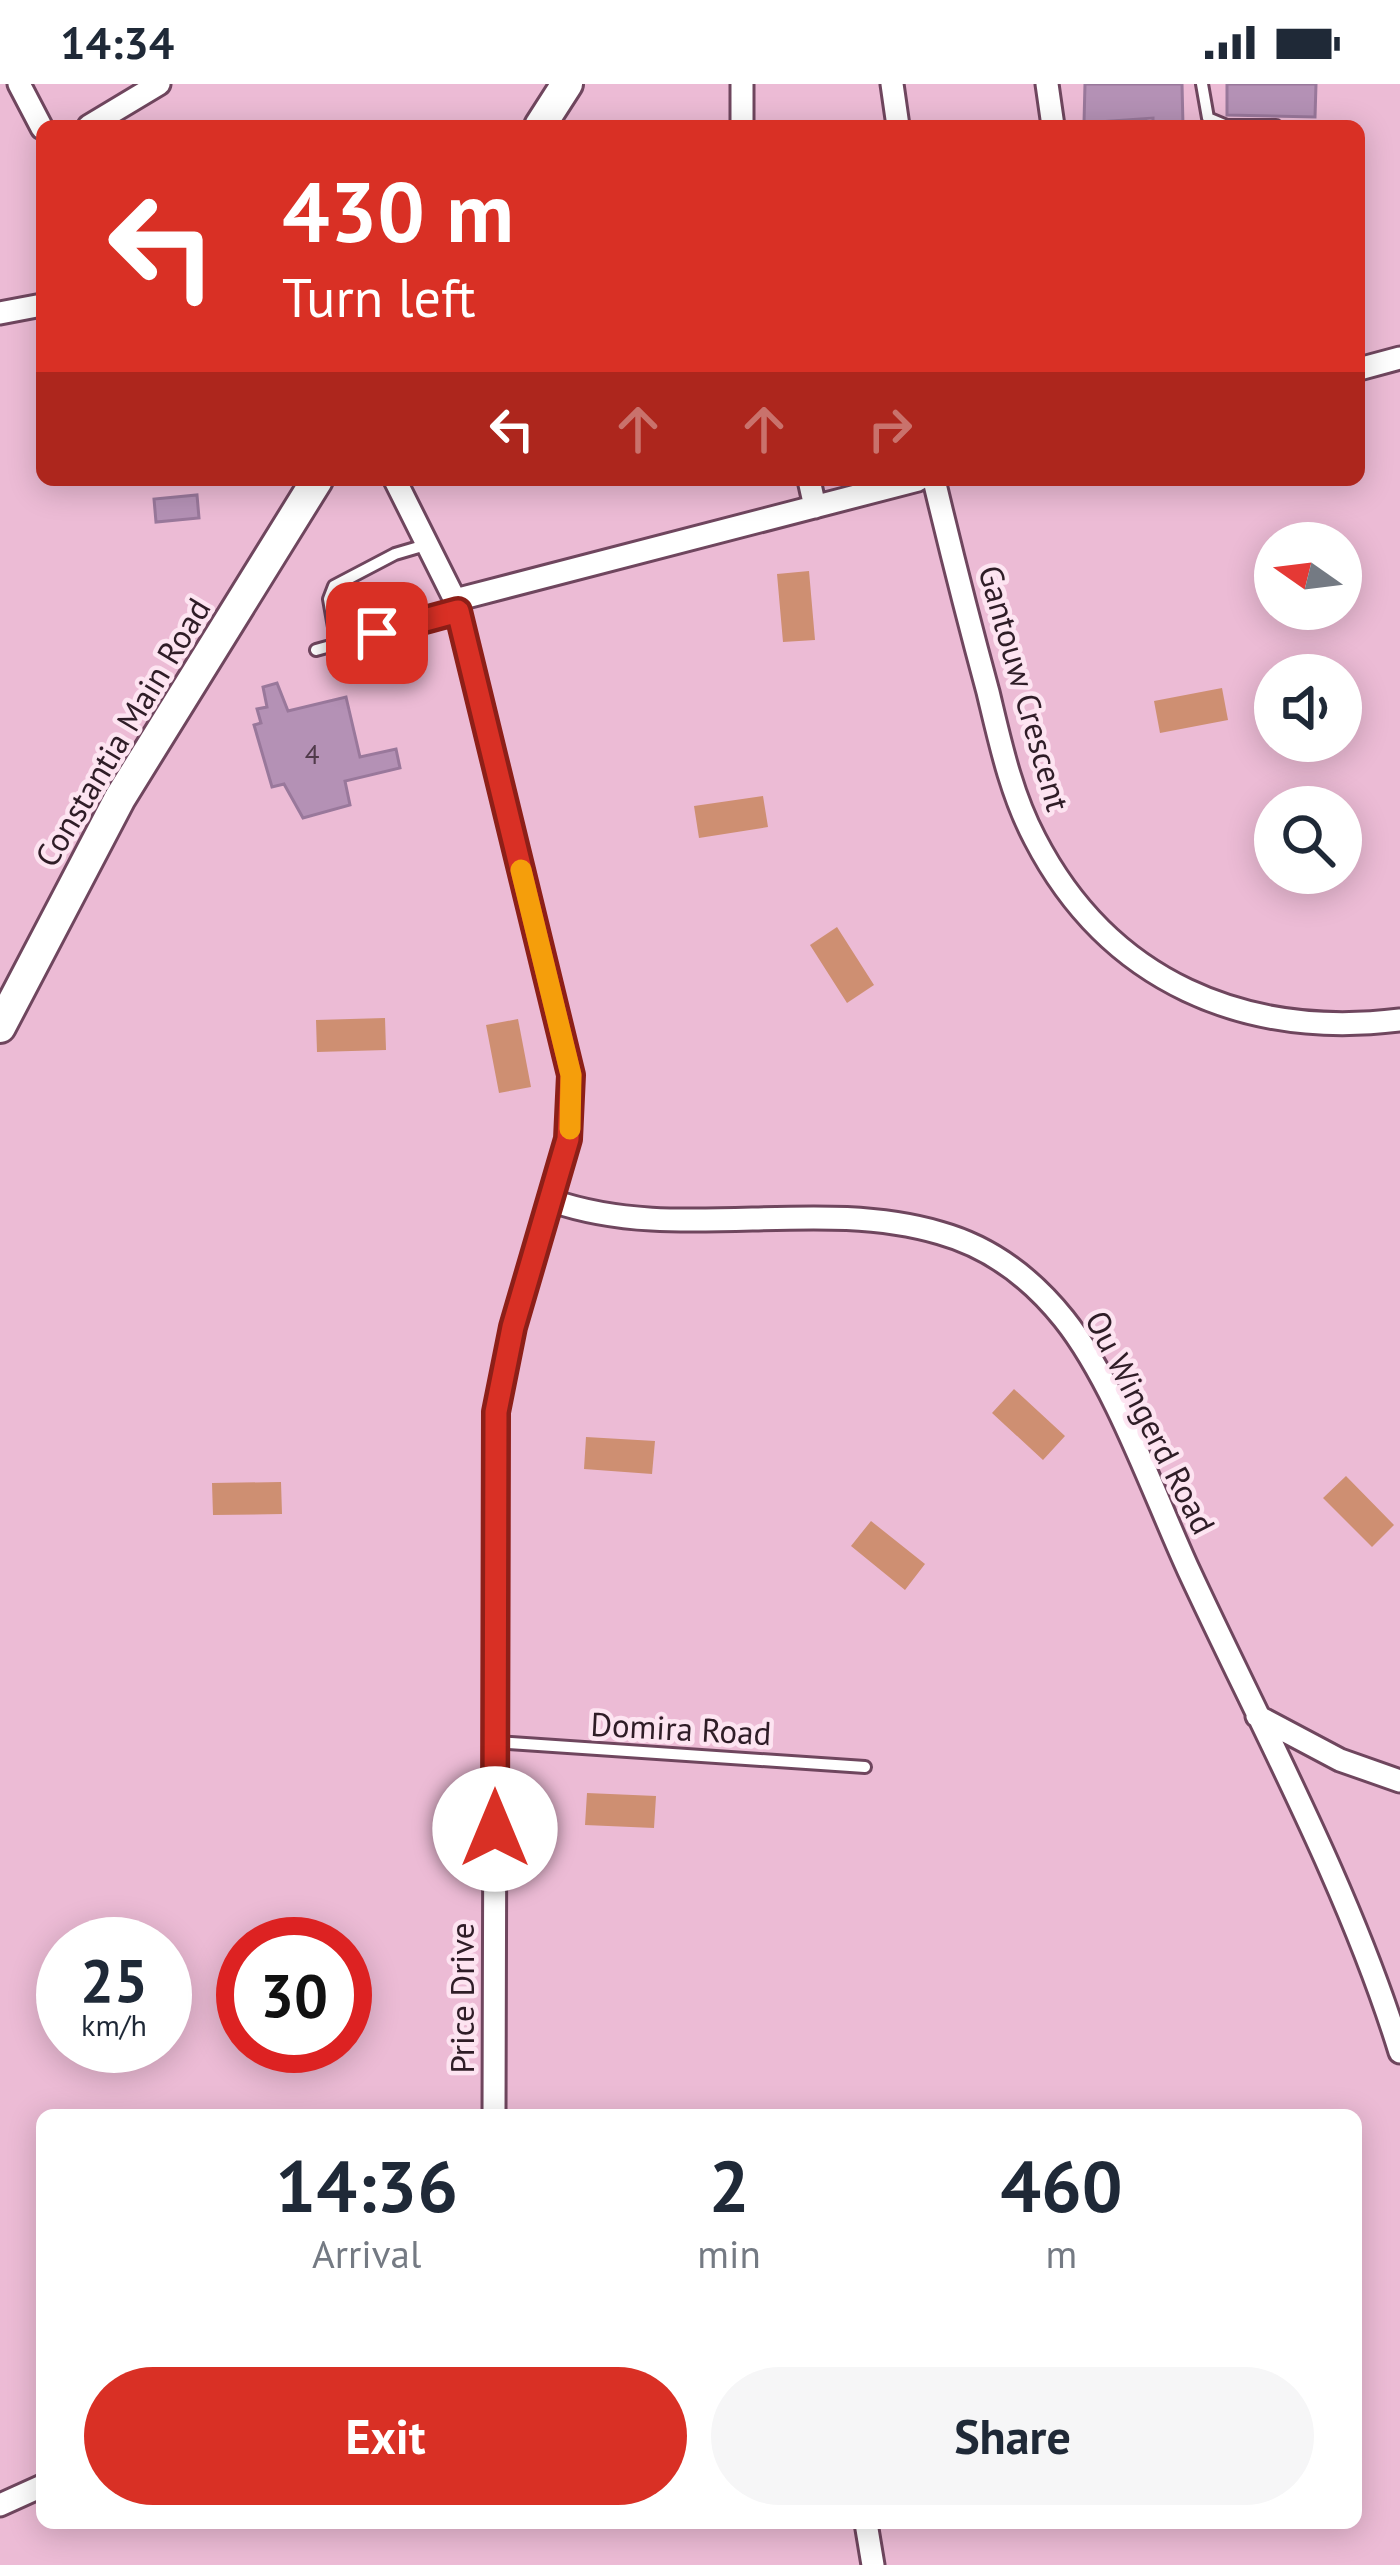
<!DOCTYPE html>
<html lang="en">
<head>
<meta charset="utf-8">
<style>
  body { margin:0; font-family:"PT Sans",sans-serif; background:#f6f6f7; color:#1f2937; height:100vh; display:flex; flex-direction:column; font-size:45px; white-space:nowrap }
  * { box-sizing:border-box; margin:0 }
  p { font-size:39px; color:#747a83 }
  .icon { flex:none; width:66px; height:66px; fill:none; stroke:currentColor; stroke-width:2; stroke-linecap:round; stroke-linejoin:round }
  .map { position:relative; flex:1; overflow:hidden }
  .side { position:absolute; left:36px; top:2025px; width:1326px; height:420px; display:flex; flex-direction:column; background:#fff; border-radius:18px; box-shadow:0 6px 30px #0003 }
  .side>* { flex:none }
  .banner { position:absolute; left:36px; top:36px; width:1329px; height:366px; border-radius:18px; box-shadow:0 6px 30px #0003; background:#d93025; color:#fff; overflow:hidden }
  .needle { width:78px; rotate:284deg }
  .controls { position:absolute; left:1254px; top:438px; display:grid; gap:24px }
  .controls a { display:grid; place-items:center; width:108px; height:108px; border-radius:50%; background:#fff; box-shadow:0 6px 30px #0003; font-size:60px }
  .speed { position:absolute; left:36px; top:1833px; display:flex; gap:24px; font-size:60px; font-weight:700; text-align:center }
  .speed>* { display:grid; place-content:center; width:156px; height:156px; border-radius:50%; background:#fff; box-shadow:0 6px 30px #0003; line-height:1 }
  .speed small { font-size:30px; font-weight:400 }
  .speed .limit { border:18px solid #d22; background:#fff; color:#111 }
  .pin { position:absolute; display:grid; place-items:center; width:102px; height:102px; color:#fff; margin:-51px; border-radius:24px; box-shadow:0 6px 18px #0006 }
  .me { position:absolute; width:132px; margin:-66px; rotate:0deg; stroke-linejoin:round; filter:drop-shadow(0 0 9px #0008) }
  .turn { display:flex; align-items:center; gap:42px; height:252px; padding:0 48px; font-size:54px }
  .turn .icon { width:156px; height:156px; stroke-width:2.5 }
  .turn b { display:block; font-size:84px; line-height:102px }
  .lanes { display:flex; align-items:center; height:114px; padding:0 48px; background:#0003; justify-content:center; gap:60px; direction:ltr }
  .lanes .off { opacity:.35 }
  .eta { display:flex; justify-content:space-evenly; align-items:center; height:204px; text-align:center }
  .eta b { font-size:72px; font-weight:600; line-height:84px }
  .primary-button { display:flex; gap:24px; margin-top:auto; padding:24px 48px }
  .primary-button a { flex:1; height:138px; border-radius:72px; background:#d93025; color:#fff; font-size:48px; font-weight:600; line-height:138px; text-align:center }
  .primary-button a+a { background:#f6f6f7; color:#1f2937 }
  .status { display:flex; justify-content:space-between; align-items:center; height:84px; padding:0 60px; background:#fff; direction:ltr }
  .status svg { height:33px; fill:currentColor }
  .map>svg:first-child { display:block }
</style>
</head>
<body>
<div class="status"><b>14:34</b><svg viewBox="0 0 49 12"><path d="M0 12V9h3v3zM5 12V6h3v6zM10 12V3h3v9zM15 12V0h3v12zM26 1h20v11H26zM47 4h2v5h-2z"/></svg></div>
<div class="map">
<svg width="1400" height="2481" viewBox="0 0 1400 2481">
  <rect width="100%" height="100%" fill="#ecbbd5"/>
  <path fill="#ce8f72" d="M809 487 815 556 783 558 777 490Z
    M1222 604 1228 636 1160 649 1154 617Z
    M763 712 768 743 699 754 694 722Z
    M837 843 874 901 847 919 810 861Z
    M385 934 386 966 317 968 316 936Z
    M518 935 531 1003 499 1009 486 941Z
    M1014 1305 1065 1352 1043 1376 992 1329Z
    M586 1353 655 1357 652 1390 584 1385Z
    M1346 1392 1394 1441 1372 1463 1323 1414Z
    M281 1398 282 1430 213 1431 212 1399Z
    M871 1437 925 1480 905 1506 851 1462Z
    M587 1709 656 1712 654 1744 585 1741Z"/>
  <path fill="#b491b5" stroke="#99789b" stroke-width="3" d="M1085 0H1182L1183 42H1153V34L1084 39Z
    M1227 0H1316L1315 33 1227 31Z
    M197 411 199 434 156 438 154 415Z
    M277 599 288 627 346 613 360 673 396 665 400 684 345 697 350 721 303 734 284 700 272 703 254 641 261 639 257 625 267 623 263 603Z"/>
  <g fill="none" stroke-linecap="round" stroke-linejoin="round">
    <defs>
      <path id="service" d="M1202 0 1208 34 1227 42
        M1228 42H1276
        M337 560 329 515 334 502 395 470 429 460
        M316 566 457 527
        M495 1658 865 1683"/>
      <path id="minor" d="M19 0 42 44
        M892 0 898 42
        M1047 0 1053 42
        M89 42 159 0
        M742 42V0
        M0 229 42 221
        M1359 285 1400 274
        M395 396 455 516 571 991 568 1055 513 1243 496 1328 494 2031
        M809 396 815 423
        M934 396C951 467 969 538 988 608 1000 658 1011 710 1035 755 1109 898 1245 955 1400 936
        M455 516 918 396
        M553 1117C678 1160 813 1112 940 1149 990 1163 1032 1195 1064 1235 1115 1299 1154 1411 1189 1487 1261 1642 1350 1805 1400 1968
        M1257 1632 1340 1676 1400 1697
        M0 2421 42 2402
        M866 2439 873 2481"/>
      <path id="primary" d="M540 42 567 0
        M0 943 120 714 317 396"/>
    </defs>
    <use href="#service" stroke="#6f465e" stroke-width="16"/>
    <use href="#minor" stroke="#6f465e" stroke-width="27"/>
    <use href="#primary" stroke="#6f465e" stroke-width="36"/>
    <use href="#service" stroke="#fff" stroke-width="10"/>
    <use href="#minor" stroke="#fff" stroke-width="21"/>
    <use href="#primary" stroke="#fff" stroke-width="30"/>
  </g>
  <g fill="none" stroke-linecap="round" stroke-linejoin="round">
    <defs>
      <path id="route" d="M377 549 458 527 571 991 568 1055 513 1243 496 1328 495 1745"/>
    </defs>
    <use href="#route" stroke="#8d1f18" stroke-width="30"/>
    <use href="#route" stroke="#d93025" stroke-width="21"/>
    <path stroke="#f59e0b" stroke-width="21" d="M521 786 571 991 570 1045"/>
  </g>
  <g text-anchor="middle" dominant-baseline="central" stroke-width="9" stroke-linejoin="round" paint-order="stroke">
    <g font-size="27" fill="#503a4a">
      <text x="312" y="670">4</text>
    </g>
    <g font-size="33" fill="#2f1d27" stroke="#fde4f1">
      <text transform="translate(1025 604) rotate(74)">Gantouw Crescent</text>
      <text transform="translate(122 648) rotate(-59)">Constantia Main Road</text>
      <text transform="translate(1151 1338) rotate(63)">Ou Wingerd Road</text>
      <text transform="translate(681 1644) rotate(3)">Domira Road</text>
      <text transform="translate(461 1914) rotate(-90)">Price Drive</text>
    </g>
  </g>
</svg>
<div class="controls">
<a><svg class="needle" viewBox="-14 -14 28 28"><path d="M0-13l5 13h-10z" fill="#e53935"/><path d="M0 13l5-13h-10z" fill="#747a83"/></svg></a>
<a><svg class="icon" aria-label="sound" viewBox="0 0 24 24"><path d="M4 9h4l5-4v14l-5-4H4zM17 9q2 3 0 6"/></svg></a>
<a><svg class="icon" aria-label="search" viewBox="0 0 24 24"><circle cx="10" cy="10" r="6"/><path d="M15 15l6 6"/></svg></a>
</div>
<div class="speed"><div>25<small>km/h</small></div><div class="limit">30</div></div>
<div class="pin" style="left:377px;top:549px;background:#d93025"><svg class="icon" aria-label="arrive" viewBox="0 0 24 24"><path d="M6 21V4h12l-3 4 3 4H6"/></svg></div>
<svg class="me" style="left:495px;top:1745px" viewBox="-20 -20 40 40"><circle r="19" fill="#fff"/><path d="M0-13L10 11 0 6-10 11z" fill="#d93025"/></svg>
<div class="banner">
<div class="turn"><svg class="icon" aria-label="left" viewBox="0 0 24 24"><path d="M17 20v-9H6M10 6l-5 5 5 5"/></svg><div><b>430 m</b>Turn left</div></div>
<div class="lanes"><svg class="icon" aria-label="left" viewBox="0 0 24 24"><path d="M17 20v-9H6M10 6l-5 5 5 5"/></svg><svg class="icon off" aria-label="ahead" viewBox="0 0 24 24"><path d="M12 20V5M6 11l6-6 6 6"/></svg><svg class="icon off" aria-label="ahead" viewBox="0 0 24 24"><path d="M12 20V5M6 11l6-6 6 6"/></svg><svg class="icon off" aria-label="right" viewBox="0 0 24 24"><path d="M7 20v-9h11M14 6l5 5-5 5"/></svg></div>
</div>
<section class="side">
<div class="eta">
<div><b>14:36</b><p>Arrival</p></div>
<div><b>2</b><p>min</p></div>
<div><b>460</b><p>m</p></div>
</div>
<div class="primary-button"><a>Exit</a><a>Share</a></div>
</section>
</div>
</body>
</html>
